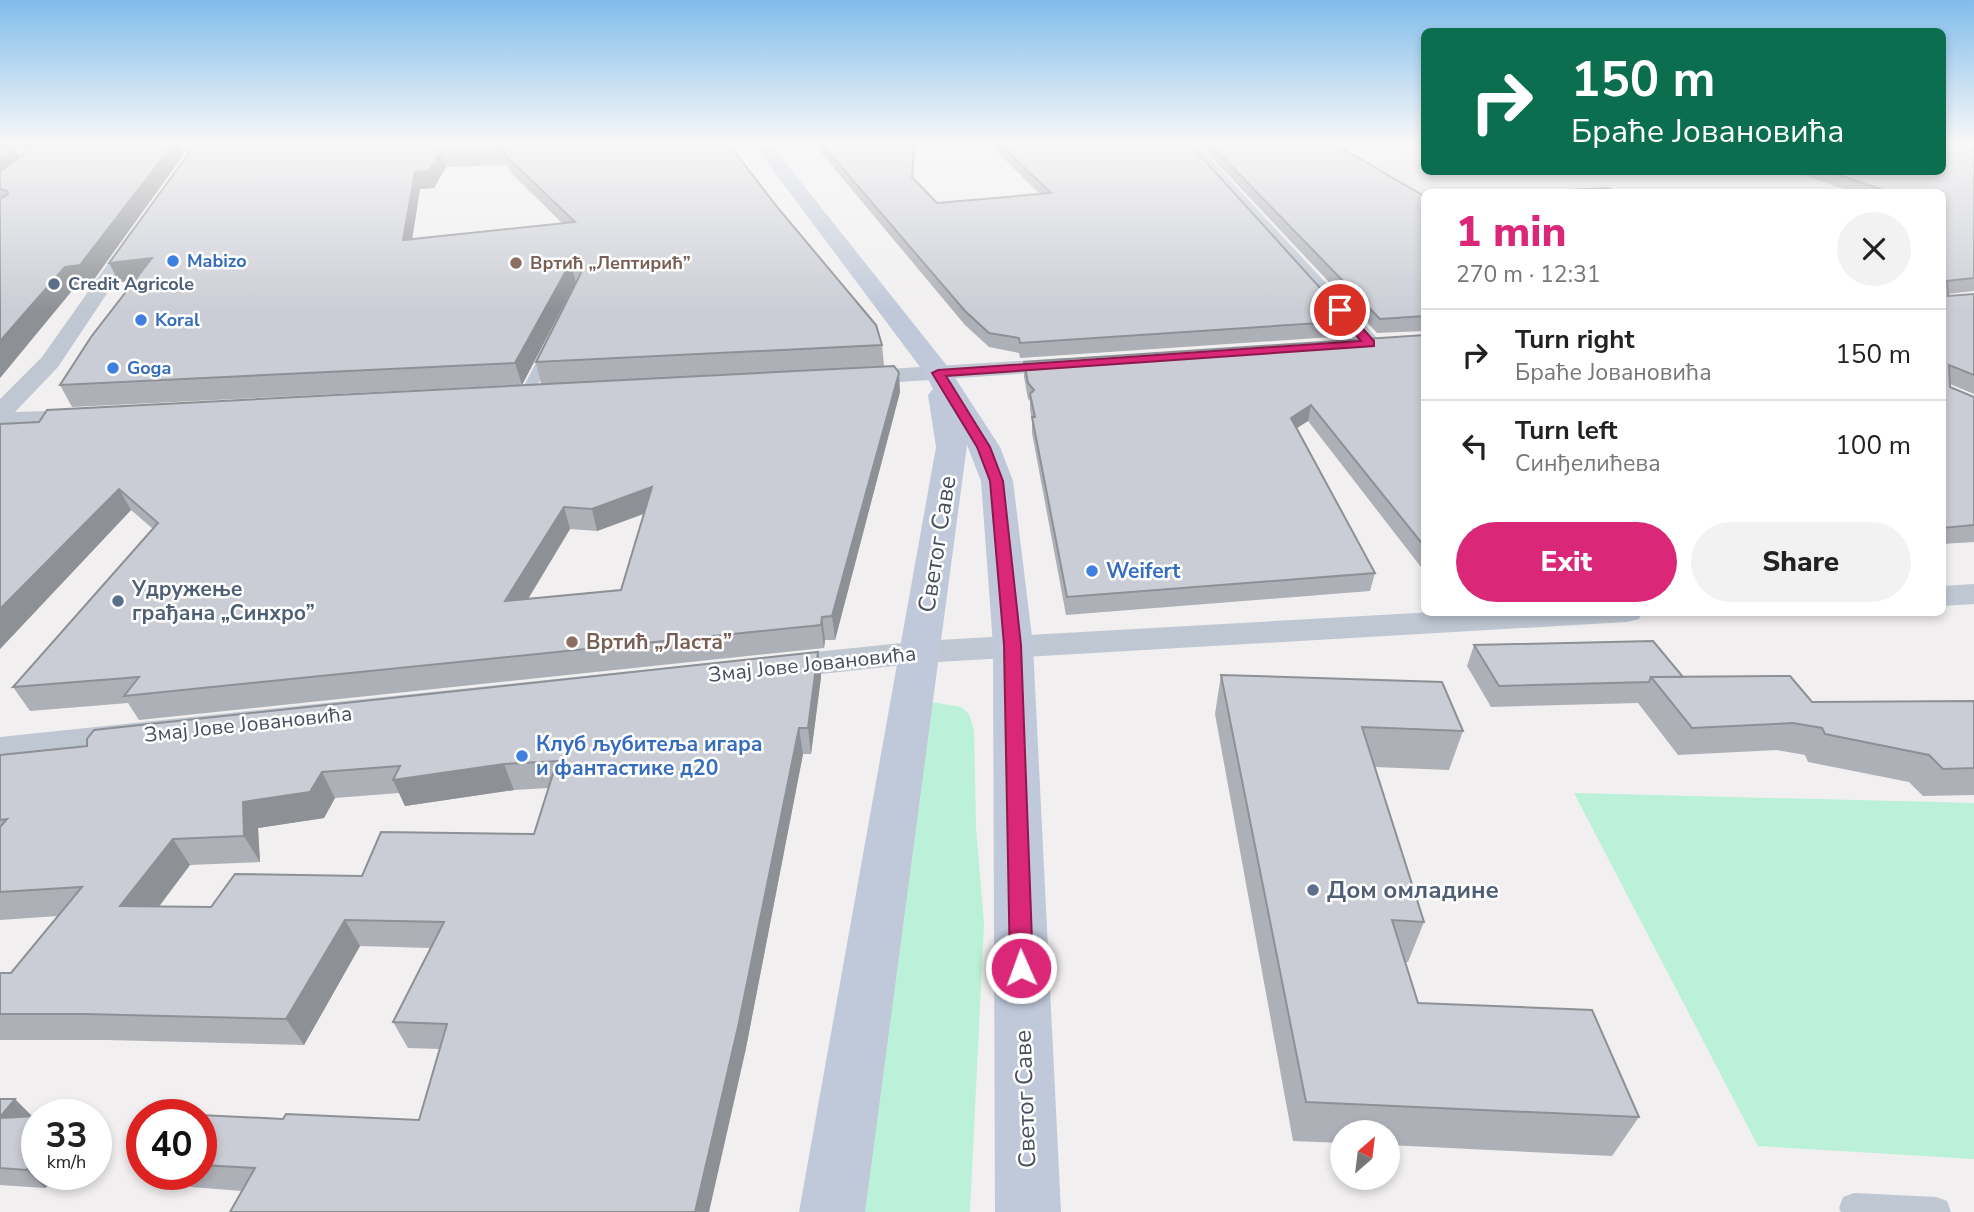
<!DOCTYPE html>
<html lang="en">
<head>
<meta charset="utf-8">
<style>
  body { margin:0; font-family:"Nunito Sans",sans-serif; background:#f2f2f2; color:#222; height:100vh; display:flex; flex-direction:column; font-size:26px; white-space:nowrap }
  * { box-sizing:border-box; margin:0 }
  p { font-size:23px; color:#767676 }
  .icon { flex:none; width:38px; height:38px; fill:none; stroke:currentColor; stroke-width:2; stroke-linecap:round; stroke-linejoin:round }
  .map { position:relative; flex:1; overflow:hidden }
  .side { position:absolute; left:1421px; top:189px; width:525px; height:427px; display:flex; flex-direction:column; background:#fff; border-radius:10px; box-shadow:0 4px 10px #0003 }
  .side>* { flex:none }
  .banner { position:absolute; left:1421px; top:28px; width:525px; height:147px; border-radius:10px; box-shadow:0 4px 10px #0003; background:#0b6e4f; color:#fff; overflow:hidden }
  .needle { width:46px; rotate:28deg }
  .controls { position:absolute; left:1330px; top:1120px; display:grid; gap:14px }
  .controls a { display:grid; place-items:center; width:70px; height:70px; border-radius:50%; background:#fff; box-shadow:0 4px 10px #0003; font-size:35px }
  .speed { position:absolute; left:21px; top:1099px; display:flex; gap:14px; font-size:35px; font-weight:700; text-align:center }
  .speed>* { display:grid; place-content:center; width:91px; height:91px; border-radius:50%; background:#fff; box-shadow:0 4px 10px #0003; line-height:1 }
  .speed small { font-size:18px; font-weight:400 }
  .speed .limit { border:10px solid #d22; background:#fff; color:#111 }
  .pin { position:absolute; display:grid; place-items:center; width:60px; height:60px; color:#fff; margin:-30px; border:4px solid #fff; border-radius:50%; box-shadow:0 2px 7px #0007 }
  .me { position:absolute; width:77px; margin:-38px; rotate:358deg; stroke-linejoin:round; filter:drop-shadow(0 0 5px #0008) }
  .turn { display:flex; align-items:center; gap:24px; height:147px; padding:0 35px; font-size:32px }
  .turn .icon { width:91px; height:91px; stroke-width:2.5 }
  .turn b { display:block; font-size:49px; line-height:60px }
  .round { display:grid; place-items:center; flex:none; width:74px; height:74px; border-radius:37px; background:#f2f2f2 }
  .overview { display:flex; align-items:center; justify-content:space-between; height:119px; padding:0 35px }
  h1 { font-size:42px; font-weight:800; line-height:52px; color:#db2777 }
  .action { display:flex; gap:14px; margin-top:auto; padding:14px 35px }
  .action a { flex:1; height:80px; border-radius:42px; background:#db2777; color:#fff; font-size:28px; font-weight:800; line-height:80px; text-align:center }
  .action a+a { background:#f2f2f2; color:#222 }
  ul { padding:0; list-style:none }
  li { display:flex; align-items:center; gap:21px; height:91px; padding:0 35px; border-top:2px solid #e0e0e0 }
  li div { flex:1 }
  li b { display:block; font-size:26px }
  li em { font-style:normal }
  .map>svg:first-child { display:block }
</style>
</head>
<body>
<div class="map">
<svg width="1974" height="1212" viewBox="0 0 1974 1212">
  <rect width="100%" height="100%" fill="#f1efef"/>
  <path fill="#e3e0e1" d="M1424 158V172H1942V192H1424V268L1337 163Z"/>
  <path fill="#bbf1d8" d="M932 702 961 707 969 714 974 730 976 827 984 923 970 1212H860Z
    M1574 793 1974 803V1159L1758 1146Z"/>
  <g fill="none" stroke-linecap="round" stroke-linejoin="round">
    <path fill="#bfc7d2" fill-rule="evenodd" d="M548 347 554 351 533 395 531 398H521L519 395 542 351Z
      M1854 1193 1936 1197 1947 1201 1951 1212H1841L1839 1208 1843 1197Z"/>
    <path fill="#bfc7d2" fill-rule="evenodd" d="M202 142H284L277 146 135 154 128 150 135 146Z
      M1180 142H1195L1378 339 1381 344 1378 349H1362Z
      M139 227 148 232 58 367 15 412 85 410 94 413 98 418 94 423 0 428V399L42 357 133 228Z
      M1067 358 1075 360 1079 365 1075 370 855 385 846 383 843 378 846 373 855 371Z
      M1974 584V604L1942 606V586Z
      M1434 612H1643L1639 619 1627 622 921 663 0 765V737L921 641Z"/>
    <path fill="#c0c9d9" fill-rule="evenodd" d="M752 142H769L948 367 1000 447 1013 481 1033 645 1061 1212H995L993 645 981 481 967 445 865 1212H799L936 447 928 395 933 389 926 375Z"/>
  </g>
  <path fill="#aeb0b7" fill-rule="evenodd" d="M0 142 184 154 90 285 75 287 0 378ZM32 148 20 157 16 149Z
    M197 142H727L882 345 884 366 900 392 835 640H825L824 648 139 720 128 703 30 711 13 687 153 529 131 510 0 649V424L850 368 541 384 536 362 573 289 571 291 522 385 72 407 60 385 135 280 119 282ZM507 165 510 172 562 223 412 239 420 189 434 188 446 167ZM644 514 621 590 528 599 570 529 597 531Z
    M816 142H1188L1350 321 1347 336 1020 358 1019 353 989 347 965 325 822 154ZM988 143 1040 194 937 203 913 178 915 144Z
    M1197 142H1333V143L1424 196V331L1377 333Z
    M1974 142V291L1948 294V296L1974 294V394L1950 384V387L1974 397V542L1942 544V192H1852L1795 172H1942Z
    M1424 335V571L1308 421 1296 428 1375 573 1370 591 1066 615 1032 433V420L1030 410V401L1028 399 1024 377V362Z
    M1474 645 1683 677 1812 702 1974 701V795L1923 796 1909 782 1808 762 1805 755 1777 750 1678 755 1638 703 1491 707 1467 666Z
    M818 652 821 677 811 754H803L745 1053 242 1191 191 1187 179 1174H201V1115L283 1119 419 1120 439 1049 408 1048 393 1022 431 948 360 946 304 1045 107 1040H0V973H11L58 916 0 920V755L87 746ZM549 788 534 834 362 876 211 907 159 906 190 865 260 862 258 828 324 818 335 798 399 793 405 806 514 790Z
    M1221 675 1463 731 1449 770 1375 767 1424 922 1408 962H1405L1418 1003 1639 1117 1612 1156 1388 1145V1132H1342V1143L1293 1141 1215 714Z
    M0 1099 37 1174H61L45 1188 0 1185Z"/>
  <path fill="#8d9095" d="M0 142H151L16 149 23 163 0 183Z
    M175 142H179L184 154 90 285 75 287 0 378V341Z
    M914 142 915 144 912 188V177Z
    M441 151 446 167 434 188 420 189 409 259 403 240 415 172Z
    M152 258 161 278 119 282 109 263Z
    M572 267 577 287 571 291 522 385 515 363 566 271Z
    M899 373 900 392 835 640 832 616Z
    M1311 405 1308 421 1288 434 1291 418Z
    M652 487 656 509 597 531 592 509Z
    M119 489 131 510 0 649V609Z
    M564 507 570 529 513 624 505 601Z
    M822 617 825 640 824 648 821 625Z
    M818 652 821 677 811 754 808 728Z
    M799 728 803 754 745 1053 709 1212H695Z
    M504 764 514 790 405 806 393 780Z
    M322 772 335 798 324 818 258 828 260 862 244 836 243 802Z
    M173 839 190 865 140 932 120 906Z
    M345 920 360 946 304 1045 286 1019Z
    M15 1099 34 1118 0 1119V1117Z
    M37 1160V1174H61L45 1188 26 1170Z"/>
  <path fill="#cacdd5" stroke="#8d9095" stroke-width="2" fill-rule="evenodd" d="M118 142H175L80 265 65 267 0 341V199L8 194 7 191 0 189V172L34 146Z
    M197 142H727L778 208 876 325 882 345 536 362 581 273 580 270 572 267 566 271 515 363 60 385 91 337 152 258 109 263ZM503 149 506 156 575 222 403 240 415 172 429 171 441 151Z
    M820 142H914L912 177 937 203 1051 193 998 142H1188L1350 321 1020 343 1019 338 989 333 965 311Z
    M1208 142H1331L1424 196V316L1380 319Z
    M1942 142H1974V278L1947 281 1948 296 1974 294V375L1949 365 1950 387 1974 397V525L1942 528V192H1890L1830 172H1942Z
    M0 148H15L0 160Z
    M1607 188 1619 192H1526Z
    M1424 335V546L1311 405 1291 418 1375 573 1067 597 1032 417H1035L1030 394 1034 390 1028 383 1024 362Z
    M894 366 899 373 832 616 822 617 821 625 124 696 139 677 13 687 158 523 119 489 0 609V424L39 422 47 410ZM652 487 621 590 505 601 564 507 592 509Z
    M1653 641 1683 677H1651L1649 682 1499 686 1474 645Z
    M818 652 808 728H799L738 1027 695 1212H230L255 1168 201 1165V1115L283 1119 286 1114 419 1120 447 1024 393 1022 444 922 345 920 286 1019 85 1014H0V973H11L82 887 0 892V827L7 819 0 820V755L87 746V739L94 730ZM557 761 534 834 381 832 362 876 235 874 211 907 120 906 173 839 244 836 243 802 310 792 322 772 400 766 393 780 504 764Z
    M1221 675 1442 682 1463 731 1362 727 1424 922 1392 920 1418 1003 1592 1010 1639 1117 1306 1102Z
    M1790 676 1812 702 1974 701V768L1943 769 1929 755 1825 734 1822 728 1793 723 1692 728 1651 677Z
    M0 1099H15L0 1117Z
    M37 1116V1160L26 1170 0 1168V1118Z"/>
  <linearGradient id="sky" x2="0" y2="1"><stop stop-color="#81bdeb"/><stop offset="0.46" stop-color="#f9f8f8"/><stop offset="1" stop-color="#f9f8f8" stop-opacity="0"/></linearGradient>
  <rect width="1974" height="311" fill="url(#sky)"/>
  <path fill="#db2777" stroke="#8e194d" stroke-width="2" d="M1336 308H1344L1374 341V346L946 376 990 447 1003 481 1021 645 1033 968 1029 975 1021 978 1013 975 1010 968 1004 645 990 481 977 447 932 373 938 370 1361 341 1336 312Z"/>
  <g fill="#3f7fe0" stroke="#fff" stroke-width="2.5">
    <circle cx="173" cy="261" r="7"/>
    <circle cx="141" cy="320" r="7"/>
    <circle cx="113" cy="368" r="7"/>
    <circle cx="1092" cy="571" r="7"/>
    <circle cx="522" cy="756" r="7"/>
  </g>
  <g fill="#8d6e63" stroke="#fff" stroke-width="2.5">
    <circle cx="516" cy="263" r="7"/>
    <circle cx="572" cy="642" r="7"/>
  </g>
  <g fill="#5c6f8a" stroke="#fff" stroke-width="2.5">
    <circle cx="54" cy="284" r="7"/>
    <circle cx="118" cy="601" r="7"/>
    <circle cx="1313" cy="890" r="7"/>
  </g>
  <g text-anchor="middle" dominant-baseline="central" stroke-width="5" stroke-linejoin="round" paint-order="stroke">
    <g font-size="18" font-weight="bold" fill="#366cbe" stroke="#fff" text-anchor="start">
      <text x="187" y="261">Mabizo</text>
      <text x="155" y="320">Koral</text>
      <text x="127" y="368">Goga</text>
    </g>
    <g font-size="18" font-weight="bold" fill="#785e54" stroke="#fff" text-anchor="start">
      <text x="530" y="263">Вртић „Лептирић”</text>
    </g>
    <g font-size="18" font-weight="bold" fill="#4e5e75" stroke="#fff" text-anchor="start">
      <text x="68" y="284">Credit Agricole</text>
    </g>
    <g font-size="21" font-weight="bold" fill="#366cbe" stroke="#fff" text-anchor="start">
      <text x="1106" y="571">Weifert</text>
      <text x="536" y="744">Клуб љубитеља игара<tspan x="536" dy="24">и фантастике д20</tspan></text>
    </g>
    <g font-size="21" font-weight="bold" fill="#4e5e75" stroke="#fff" text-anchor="start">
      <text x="132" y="589">Удружење<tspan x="132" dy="24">грађана „Синхро”</tspan></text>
    </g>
    <g font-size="21" font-weight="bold" fill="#785e54" stroke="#fff" text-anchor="start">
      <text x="586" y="642">Вртић „Ласта”</text>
    </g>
    <g font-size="21" fill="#464f5d" stroke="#fff">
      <text transform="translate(812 664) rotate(-6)">Змај Јове Јовановића</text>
      <text transform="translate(248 724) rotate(-6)">Змај Јове Јовановића</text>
    </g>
    <g font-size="24" fill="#464f5d" stroke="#fff">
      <text transform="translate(937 544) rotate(-81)">Светог Саве</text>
      <text transform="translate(1025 1099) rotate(-92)">Светог Саве</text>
    </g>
    <g font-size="24" font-weight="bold" fill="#4e5e75" stroke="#fff" text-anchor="start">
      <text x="1327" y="890">Дом омладине</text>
    </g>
  </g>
</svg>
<div class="controls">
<a><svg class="needle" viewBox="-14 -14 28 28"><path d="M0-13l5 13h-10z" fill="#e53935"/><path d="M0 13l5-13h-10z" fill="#767676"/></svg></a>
</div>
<div class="speed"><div>33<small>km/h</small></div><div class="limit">40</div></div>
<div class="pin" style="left:1340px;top:310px;background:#d93025"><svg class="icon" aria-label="arrive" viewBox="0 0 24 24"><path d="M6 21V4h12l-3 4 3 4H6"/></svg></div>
<svg class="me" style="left:1021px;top:968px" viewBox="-20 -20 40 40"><circle r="17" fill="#db2777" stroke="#fff" stroke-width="3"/><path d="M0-11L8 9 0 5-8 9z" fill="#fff"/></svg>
<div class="banner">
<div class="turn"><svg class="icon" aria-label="right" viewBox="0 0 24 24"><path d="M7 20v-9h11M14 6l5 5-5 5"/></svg><div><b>150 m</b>Браће Јовановића</div></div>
</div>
<section class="side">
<div class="overview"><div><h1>1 min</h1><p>270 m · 12:31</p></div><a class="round"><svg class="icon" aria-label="close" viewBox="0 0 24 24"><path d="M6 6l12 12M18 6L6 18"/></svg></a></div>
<ul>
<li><svg class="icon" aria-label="right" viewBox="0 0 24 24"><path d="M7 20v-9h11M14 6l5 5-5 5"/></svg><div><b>Turn right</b><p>Браће Јовановића</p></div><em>150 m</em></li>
<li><svg class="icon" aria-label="left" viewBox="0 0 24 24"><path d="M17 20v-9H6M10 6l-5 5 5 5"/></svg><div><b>Turn left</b><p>Синђелићева</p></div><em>100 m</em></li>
</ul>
<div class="action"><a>Exit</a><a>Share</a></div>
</section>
</div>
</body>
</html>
